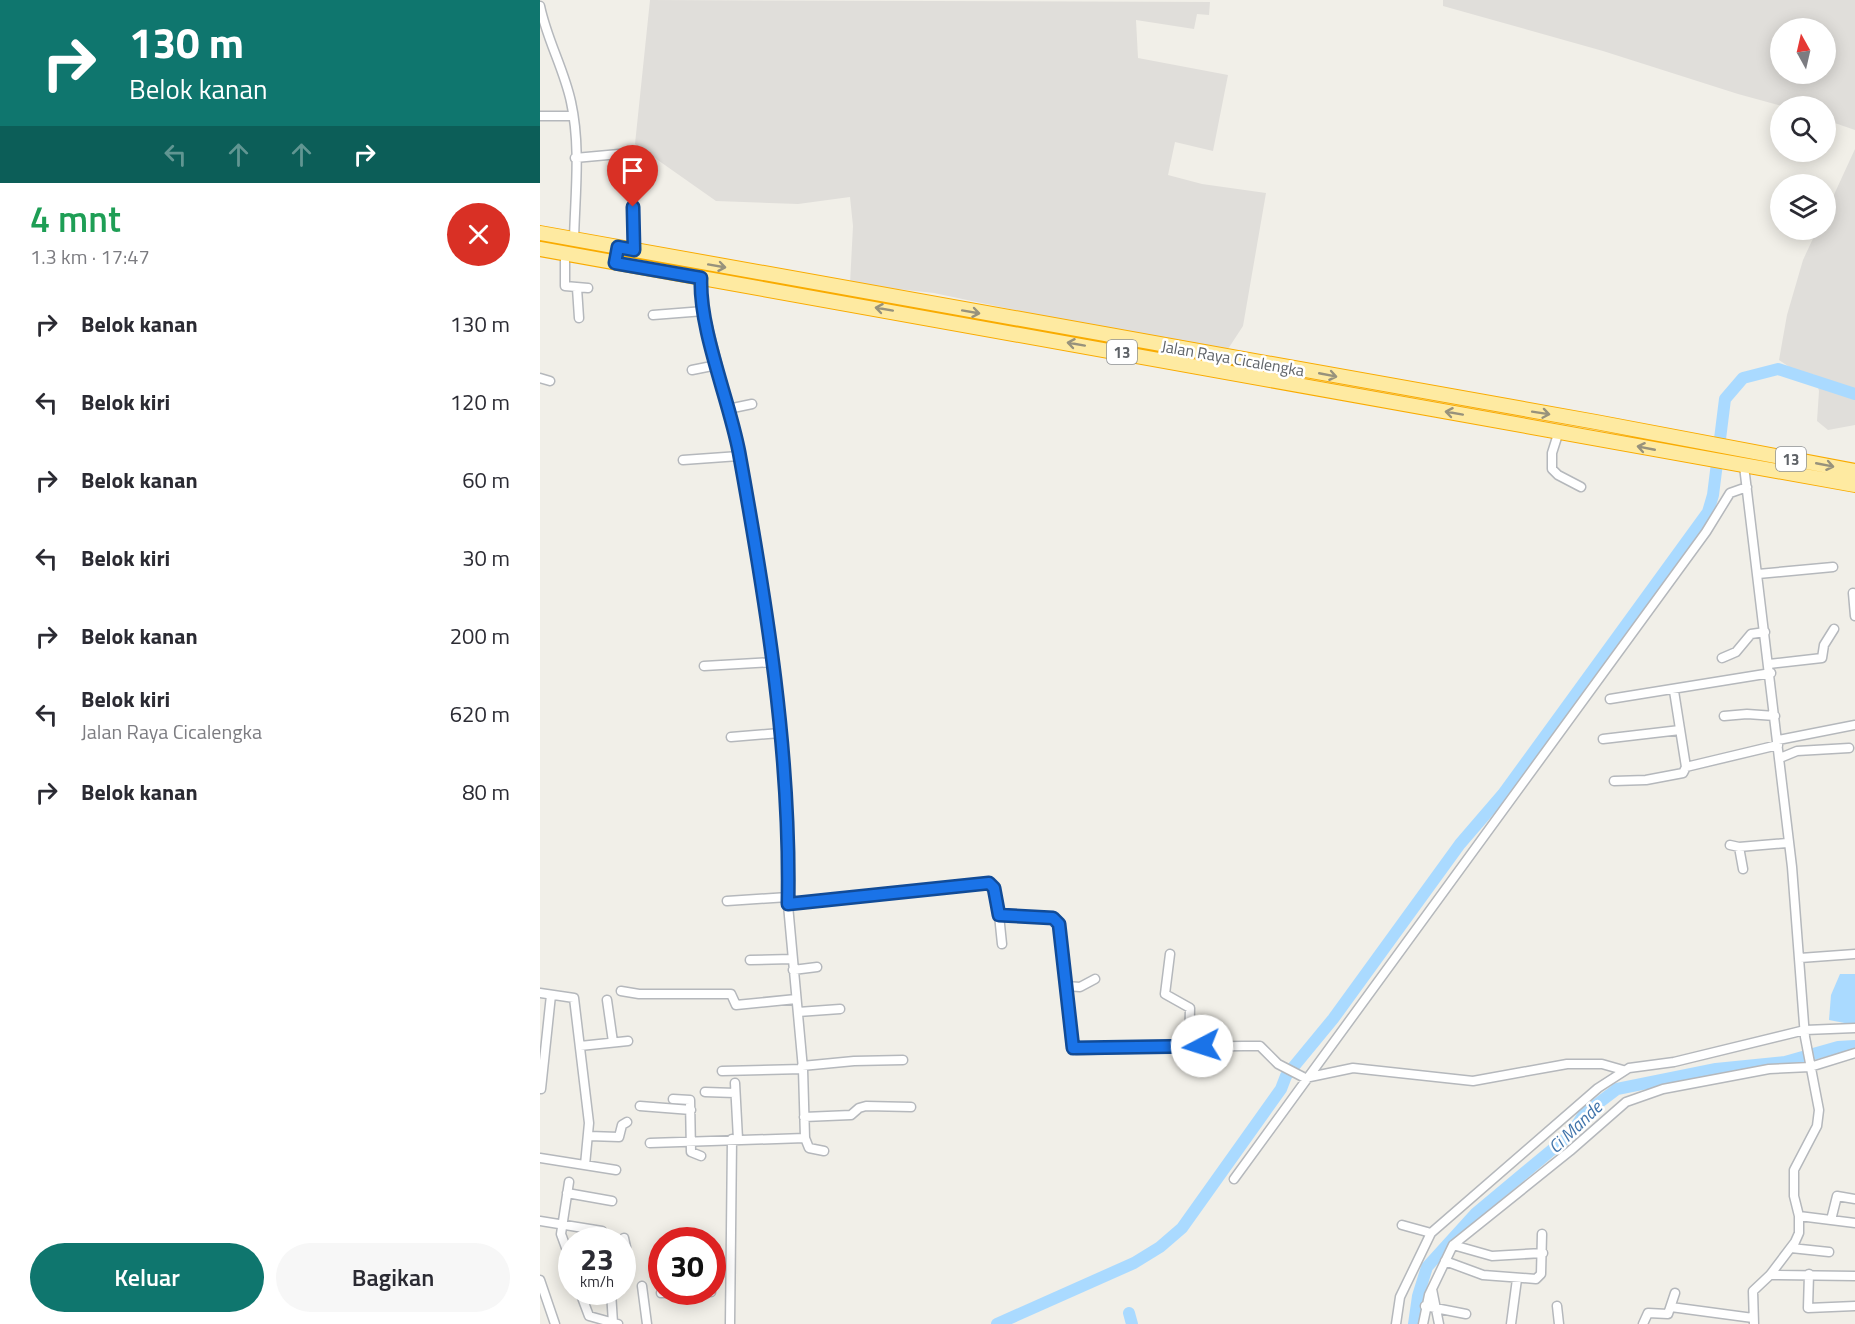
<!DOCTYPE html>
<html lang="id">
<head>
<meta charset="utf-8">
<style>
  body { margin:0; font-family:"Titillium Web",sans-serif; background:#f7f7f7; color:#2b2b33; height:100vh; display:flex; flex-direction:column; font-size:22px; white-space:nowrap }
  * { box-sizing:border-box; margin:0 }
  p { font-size:20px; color:#7c7c81 }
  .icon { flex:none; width:33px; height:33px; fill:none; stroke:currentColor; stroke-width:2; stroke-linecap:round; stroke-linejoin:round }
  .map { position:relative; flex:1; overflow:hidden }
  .panel { display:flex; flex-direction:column; background:#fff; width:540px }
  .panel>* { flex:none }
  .guide { background:#0f766e; color:#fff; overflow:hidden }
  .needle { width:39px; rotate:352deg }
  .controls { position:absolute; left:1230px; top:18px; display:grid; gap:12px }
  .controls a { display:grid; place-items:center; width:66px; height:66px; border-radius:50%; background:#fff; box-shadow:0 3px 15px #0003; font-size:30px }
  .speed { position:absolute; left:18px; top:1227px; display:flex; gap:12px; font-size:30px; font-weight:700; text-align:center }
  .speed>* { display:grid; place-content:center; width:78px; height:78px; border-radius:50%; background:#fff; box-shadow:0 3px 15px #0003; line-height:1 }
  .speed small { font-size:15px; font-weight:400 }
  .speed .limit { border:9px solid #d22; background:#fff; color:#111 }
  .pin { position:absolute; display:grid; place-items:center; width:51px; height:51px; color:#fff; margin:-62px -26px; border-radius:50% 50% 50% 0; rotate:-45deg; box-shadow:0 0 6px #0007 }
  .pin .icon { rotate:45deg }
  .me { position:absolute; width:66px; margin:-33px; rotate:265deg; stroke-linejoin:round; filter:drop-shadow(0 0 4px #0008) }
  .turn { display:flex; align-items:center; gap:21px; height:126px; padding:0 30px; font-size:27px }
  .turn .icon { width:78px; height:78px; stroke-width:2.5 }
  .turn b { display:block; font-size:42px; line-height:51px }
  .lanes { display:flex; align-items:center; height:57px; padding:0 30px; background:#0003; justify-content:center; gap:30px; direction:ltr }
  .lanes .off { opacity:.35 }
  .round { display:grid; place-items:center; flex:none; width:63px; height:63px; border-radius:32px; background:#f7f7f7 }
  .overview { display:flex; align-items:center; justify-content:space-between; height:102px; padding:0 30px }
  h1 { font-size:36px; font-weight:600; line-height:45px; color:#1e9e55 }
  .action { display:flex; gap:12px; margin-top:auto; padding:12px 30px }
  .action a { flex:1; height:69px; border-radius:36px; background:#0f766e; color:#fff; font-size:24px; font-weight:600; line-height:69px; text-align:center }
  .action a+a { background:#f7f7f7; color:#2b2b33 }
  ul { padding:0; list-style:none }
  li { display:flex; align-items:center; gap:18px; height:78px; padding:0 30px }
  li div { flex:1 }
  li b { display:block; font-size:22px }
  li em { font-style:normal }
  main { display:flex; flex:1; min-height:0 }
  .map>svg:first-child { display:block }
</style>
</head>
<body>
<main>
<section class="panel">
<div class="guide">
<div class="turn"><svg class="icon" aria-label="right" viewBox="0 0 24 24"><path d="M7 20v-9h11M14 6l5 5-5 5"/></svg><div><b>130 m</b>Belok kanan</div></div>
<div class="lanes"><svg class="icon off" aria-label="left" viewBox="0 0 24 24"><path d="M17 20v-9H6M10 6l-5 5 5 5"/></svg><svg class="icon off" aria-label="ahead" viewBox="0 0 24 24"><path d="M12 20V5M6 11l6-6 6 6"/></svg><svg class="icon off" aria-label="ahead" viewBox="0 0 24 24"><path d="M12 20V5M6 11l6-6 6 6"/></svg><svg class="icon" aria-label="right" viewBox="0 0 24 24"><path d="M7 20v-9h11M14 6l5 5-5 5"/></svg></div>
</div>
<div class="overview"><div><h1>4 mnt</h1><p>1.3 km · 17:47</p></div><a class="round" style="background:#d93025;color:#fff"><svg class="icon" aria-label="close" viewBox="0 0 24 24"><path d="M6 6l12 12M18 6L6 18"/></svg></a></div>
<ul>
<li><svg class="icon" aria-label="right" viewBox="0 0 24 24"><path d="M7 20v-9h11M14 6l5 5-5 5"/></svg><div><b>Belok kanan</b></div><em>130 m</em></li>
<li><svg class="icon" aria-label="left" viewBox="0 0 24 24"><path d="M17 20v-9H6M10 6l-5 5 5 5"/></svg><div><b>Belok kiri</b></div><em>120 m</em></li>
<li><svg class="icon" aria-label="right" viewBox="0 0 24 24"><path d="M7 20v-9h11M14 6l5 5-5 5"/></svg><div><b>Belok kanan</b></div><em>60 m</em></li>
<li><svg class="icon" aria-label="left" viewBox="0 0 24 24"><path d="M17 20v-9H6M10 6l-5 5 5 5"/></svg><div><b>Belok kiri</b></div><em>30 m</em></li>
<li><svg class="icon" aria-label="right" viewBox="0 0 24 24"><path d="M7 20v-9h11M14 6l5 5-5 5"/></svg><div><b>Belok kanan</b></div><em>200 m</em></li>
<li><svg class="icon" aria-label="left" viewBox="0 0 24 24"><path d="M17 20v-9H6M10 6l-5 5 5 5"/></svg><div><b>Belok kiri</b><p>Jalan Raya Cicalengka</p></div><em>620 m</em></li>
<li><svg class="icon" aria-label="right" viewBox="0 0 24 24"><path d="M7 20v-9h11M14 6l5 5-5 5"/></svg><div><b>Belok kanan</b></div><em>80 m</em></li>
</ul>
<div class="action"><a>Keluar</a><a>Bagikan</a></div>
</section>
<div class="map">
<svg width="1315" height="1324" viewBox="0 0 1315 1324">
  <rect width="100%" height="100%" fill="#f1efe8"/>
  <path fill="#e0deda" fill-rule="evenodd" d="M110 0 670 2 669 15 657 14 654 29 596 20 598 58 688 75 673 151 635 142 628 175 662 184 726 193 703 326 688 349 532 322 394 293 310 284 313 226 310 197 258 204 176 201 95 144Z
    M903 0H1315V130L1286 120V106H1242L1198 94 1063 51 903 6ZM1240 28H1286V74H1240Z
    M1315 149V425L1288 430 1277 421 1279 391 1275 375 1254 370 1239 360 1247 315 1263 260 1277 230H1286V212Z"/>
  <path fill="#aadaff" d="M1300 974H1315V1025L1289 1020 1291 995Z"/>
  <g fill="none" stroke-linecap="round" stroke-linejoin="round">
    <path stroke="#aadaff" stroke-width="12" d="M589 1313 592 1324
      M457 1324 594 1263 620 1247 642 1228 741 1089 746 1076 793 1019 920 844 963 794 1168 512 1173 495 1185 399 1203 378 1238 369 1315 394
      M874 1324 878 1296 887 1267 936 1213 1031 1134 1044 1114 1077 1089 1176 1069 1245 1062 1298 1047 1315 1046"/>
    <defs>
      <path id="minor" d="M0 6C7 40 24 69 31 102 41 147 35 195 34 240
        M0 116H33
        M35 158 90 153
        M93 207 94 250
        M25 253V286L48 288
        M37 288 39 318
        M113 315 164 311
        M152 370 177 365
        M0 378 10 381
        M188 409 212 404
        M1019 431 1012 453V469L1018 475 1041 487
        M143 460 199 456
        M1204 466 1252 867 1265 1037 1279 1110 1277 1126 1254 1170V1196L1259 1216V1233L1255 1242 1230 1275 1213 1291 1214 1324
        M1218 574 1293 567
        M1313 593 1315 616
        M1182 658 1196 652 1211 634 1225 632
        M1229 664 1282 658 1284 645 1294 629
        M164 666 233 662
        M1070 699 1231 673
        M1184 716 1207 714 1235 716
        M191 737 240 733
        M1063 739 1140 730
        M1238 740 1315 725
        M1240 758 1257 751 1309 748
        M1146 767 1238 745
        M1074 781 1106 780 1143 773 1146 767 1134 691
        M1190 845 1199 847 1247 843
        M1199 847 1203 869
        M187 901 248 897
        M248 905 449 883 454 888 459 915 513 918 519 924 531 1045 537 1050C598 1049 659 1045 720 1046L738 1064 765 1078 813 1068 933 1081 1027 1064H1062L1083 1070
        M459 915 462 944
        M630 954 625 994 650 1008 649 1048
        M1260 958 1315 954
        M210 960 252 959
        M253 970 277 967
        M526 986 540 987 555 979
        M81 991 99 994H191L196 1005 256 999
        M0 993 34 998 49 1123 45 1165
        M67 1000 73 1042
        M258 1012 300 1009
        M40 1046 88 1041
        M262 1066 314 1061 363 1060
        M182 1071 263 1069
        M195 1083 198 1139
        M1 1089 11 995
        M165 1092 195 1093
        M133 1099 150 1100 151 1152 161 1156
        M100 1106 151 1110
        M264 1117 311 1115 319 1108 326 1106 371 1107
        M49 1136 79 1137 82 1125 87 1122
        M265 1138 269 1148 284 1151
        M110 1143 265 1138 263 1069 248 905 245 787 233 662 198 448 164 311 161 278
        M0 1158 76 1170
        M694 1179 1166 532 1190 493 1207 487
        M29 1182 21 1234 32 1264
        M27 1193 72 1201
        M1259 1216 1315 1223
        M1291 1220 1297 1196 1315 1199
        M0 1221 62 1231
        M862 1225 891 1233
        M913 1245 952 1256 1003 1253
        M1251 1248 1289 1252
        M82 1250 86 1247 84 1238
        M905 1261 943 1275 996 1279 1001 1274 1002 1234
        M1269 1274 1268 1308 1315 1306
        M1230 1275 1315 1276
        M0 1280 15 1324
        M102 1286 107 1324
        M892 1289 899 1324
        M40 1292 49 1316 78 1324
        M71 1292 73 1323
        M121 1293 171 1292
        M885 1306 926 1314
        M1017 1306 1019 1324
        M1131 1307 1213 1318
        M190 1324 192 1139
        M856 1324 860 1297 891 1233 1058 1088 1089 1068 1134 1062 1265 1030 1315 1028
        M883 1324 889 1295 913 1245 1030 1151 1086 1102 1123 1089 1229 1069 1270 1067 1315 1053
        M971 1324 977 1279
        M1103 1324 1108 1313 1128 1314 1135 1293"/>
      <path id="trunk" d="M0 233 1056 422 1315 471
        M0 249 1315 485"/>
    </defs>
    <use href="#minor" stroke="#b5b8bc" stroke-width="11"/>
    <use href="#trunk" stroke="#f9ab00" stroke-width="16"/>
    <use href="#minor" stroke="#fff" stroke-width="8"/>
    <use href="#trunk" stroke="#feeaa1" stroke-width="14"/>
  </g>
  <defs><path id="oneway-shaft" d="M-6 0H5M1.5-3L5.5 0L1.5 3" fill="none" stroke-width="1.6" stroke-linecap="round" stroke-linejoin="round" transform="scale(1.5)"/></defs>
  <g stroke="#97927c">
    <use href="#oneway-shaft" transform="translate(177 266) rotate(10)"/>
    <use href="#oneway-shaft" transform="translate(344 309) rotate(-170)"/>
    <use href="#oneway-shaft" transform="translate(431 312) rotate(10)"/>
    <use href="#oneway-shaft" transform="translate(536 344) rotate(-170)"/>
    <use href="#oneway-shaft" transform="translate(788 375) rotate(11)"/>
    <use href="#oneway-shaft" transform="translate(914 413) rotate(-170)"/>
    <use href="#oneway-shaft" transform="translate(1001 413) rotate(9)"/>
    <use href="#oneway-shaft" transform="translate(1106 448) rotate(-169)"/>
    <use href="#oneway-shaft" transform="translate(1285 465) rotate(11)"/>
  </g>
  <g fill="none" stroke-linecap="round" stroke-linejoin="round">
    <defs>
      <path id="route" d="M93 207 94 250 78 247 75 263 161 278C159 330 189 399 199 452 226 601 251 753 248 904L449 883 454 888 459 915 513 918 519 924 533 1048 662 1046"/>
    </defs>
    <use href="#route" stroke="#114b97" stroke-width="15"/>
    <use href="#route" stroke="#1a73e8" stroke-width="10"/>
  </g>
  <g text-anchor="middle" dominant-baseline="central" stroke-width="5" stroke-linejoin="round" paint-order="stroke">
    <g fill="#fff" stroke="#8f9295" stroke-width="1.5">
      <rect x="567" y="340" width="30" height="24" rx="4.5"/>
      <rect x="1236" y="447" width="30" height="24" rx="4.5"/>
    </g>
    <g font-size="15" font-weight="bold" fill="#5f6368">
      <text x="582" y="352">13</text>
      <text x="1251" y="459">13</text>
    </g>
    <g font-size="16" fill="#5f6368" stroke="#fff">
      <text transform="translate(693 358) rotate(10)">Jalan Raya Cicalengka</text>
    </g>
    <g font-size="18" font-style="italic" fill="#4174aa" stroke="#fff">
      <text transform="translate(1035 1127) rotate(-44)">Ci Mande</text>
    </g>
  </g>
</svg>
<div class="controls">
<a><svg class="needle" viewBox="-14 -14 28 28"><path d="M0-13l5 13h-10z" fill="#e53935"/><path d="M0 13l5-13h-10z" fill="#7c7c81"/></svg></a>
<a><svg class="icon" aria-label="search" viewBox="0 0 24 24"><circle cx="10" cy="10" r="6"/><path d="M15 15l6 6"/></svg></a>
<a><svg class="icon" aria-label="layers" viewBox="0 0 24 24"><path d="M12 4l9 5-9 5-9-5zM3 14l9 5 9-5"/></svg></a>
</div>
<div class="speed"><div>23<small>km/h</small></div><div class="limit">30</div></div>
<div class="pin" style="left:93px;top:207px;background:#d93025"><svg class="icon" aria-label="arrive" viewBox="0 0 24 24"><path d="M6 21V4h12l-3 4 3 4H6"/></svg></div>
<svg class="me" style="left:662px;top:1046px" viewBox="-20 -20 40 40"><circle r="19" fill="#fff"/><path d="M0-13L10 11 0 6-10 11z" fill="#1a73e8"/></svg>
</div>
</main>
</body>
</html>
